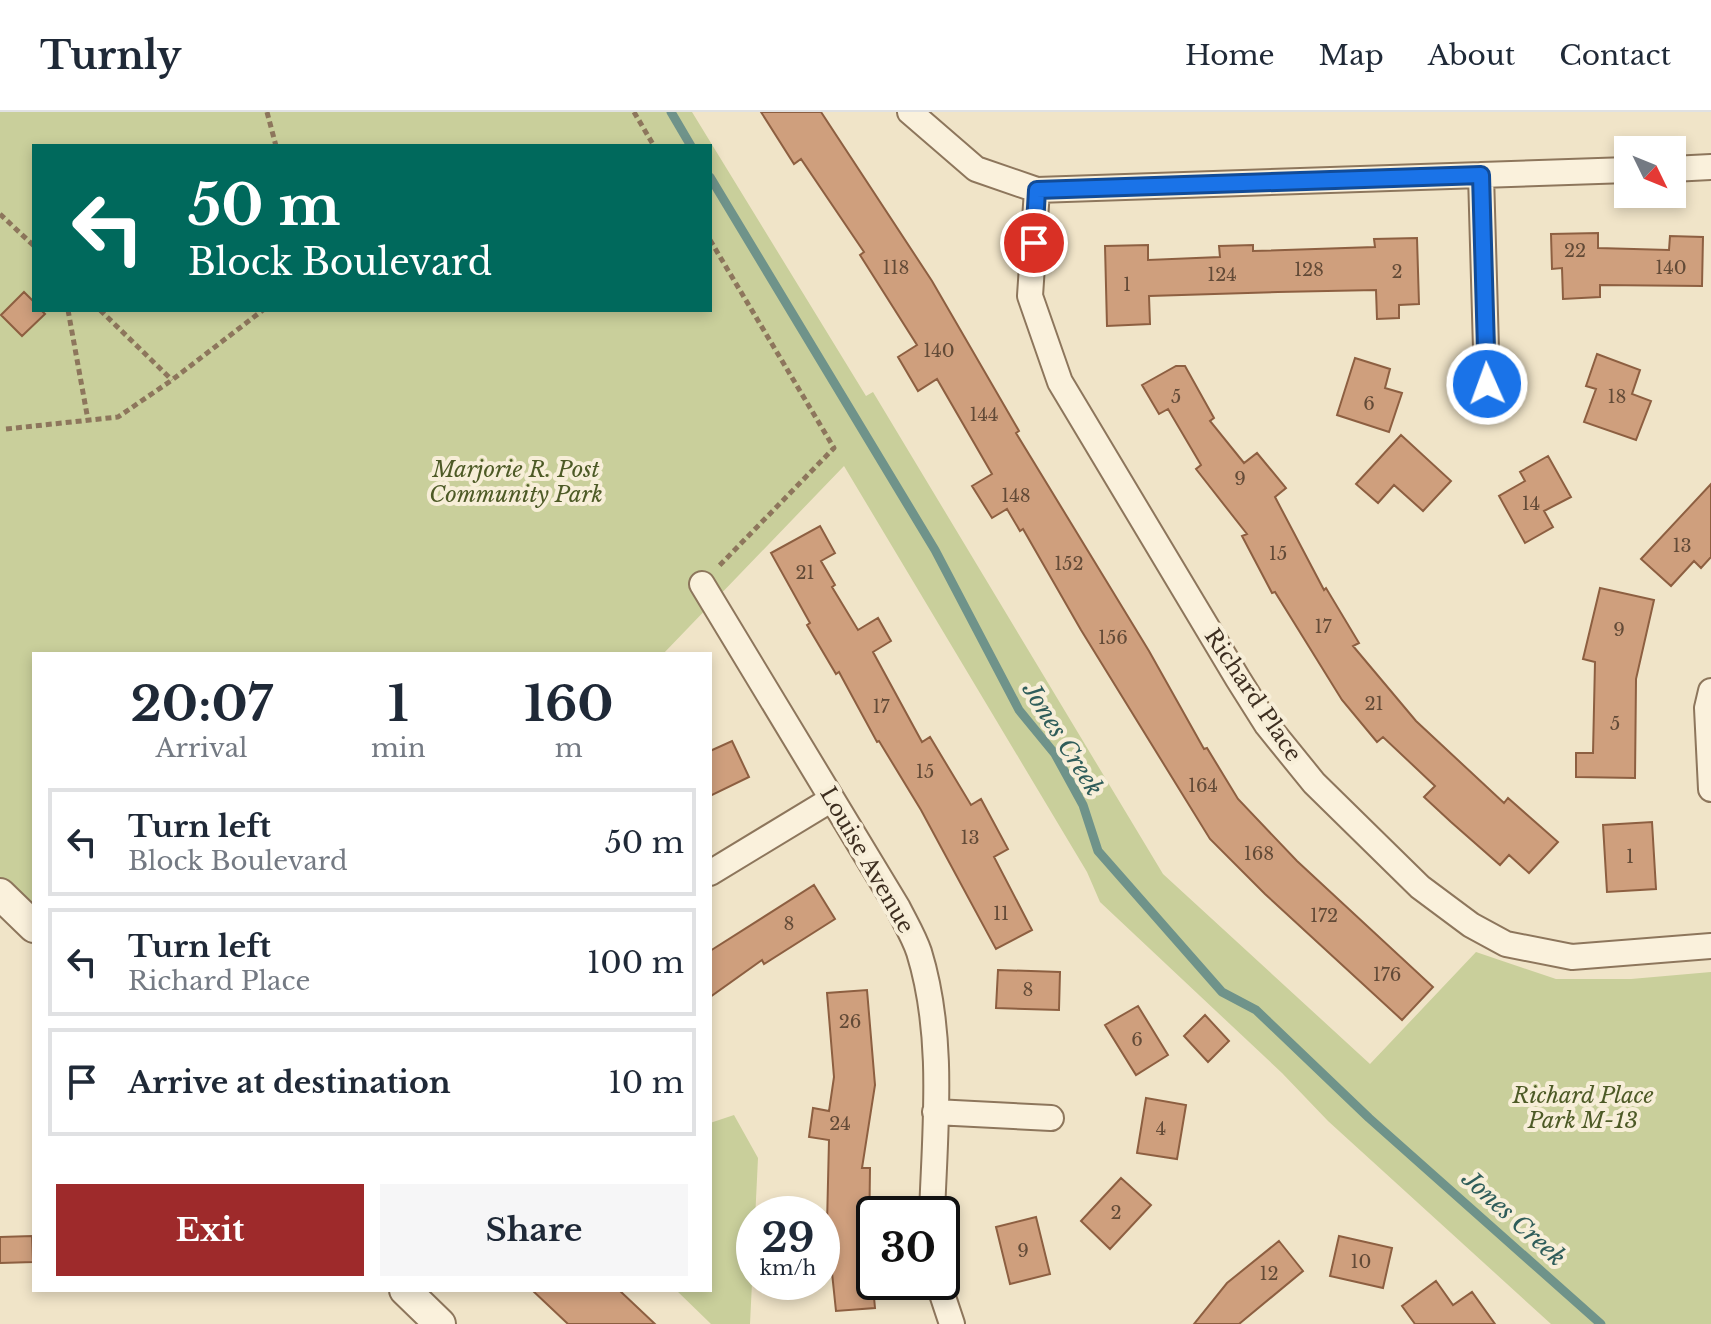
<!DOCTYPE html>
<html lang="en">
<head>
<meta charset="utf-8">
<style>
  body { margin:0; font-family:"Libre Baskerville",serif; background:#f6f6f7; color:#1f2937; height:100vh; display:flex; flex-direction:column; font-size:30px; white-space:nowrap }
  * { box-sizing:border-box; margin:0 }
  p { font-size:26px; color:#747a83 }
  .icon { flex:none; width:44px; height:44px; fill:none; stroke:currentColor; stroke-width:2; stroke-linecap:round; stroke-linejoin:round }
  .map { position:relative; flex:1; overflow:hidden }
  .details { position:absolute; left:32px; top:540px; width:680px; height:640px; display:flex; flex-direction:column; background:#fff; border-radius:0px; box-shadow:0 4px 12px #0003 }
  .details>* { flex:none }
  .top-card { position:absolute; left:32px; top:32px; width:680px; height:168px; border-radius:0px; box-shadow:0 4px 12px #0003; background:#00695c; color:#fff; overflow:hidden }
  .needle { width:52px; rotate:133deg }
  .buttons { position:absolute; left:1614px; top:24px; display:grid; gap:16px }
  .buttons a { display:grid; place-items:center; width:72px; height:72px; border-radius:0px; background:#fff; box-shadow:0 4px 12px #0003; font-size:40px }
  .speed { position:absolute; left:736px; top:1084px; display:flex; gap:16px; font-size:40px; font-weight:700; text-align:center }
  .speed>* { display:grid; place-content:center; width:104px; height:104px; border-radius:50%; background:#fff; box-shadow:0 4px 12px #0003; line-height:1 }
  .speed small { font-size:20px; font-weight:400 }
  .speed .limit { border:4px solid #111; border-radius:12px; background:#fff; color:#111 }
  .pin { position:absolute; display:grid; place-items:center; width:68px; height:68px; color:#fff; margin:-34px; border:4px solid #fff; border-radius:50%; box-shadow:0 2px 8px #0007 }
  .me { position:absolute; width:88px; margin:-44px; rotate:358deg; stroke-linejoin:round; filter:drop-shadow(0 0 6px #0008) }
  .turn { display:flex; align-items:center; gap:28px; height:168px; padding:0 24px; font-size:36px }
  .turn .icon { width:104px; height:104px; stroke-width:2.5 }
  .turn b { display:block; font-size:56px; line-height:68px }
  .eta { display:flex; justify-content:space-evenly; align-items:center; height:136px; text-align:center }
  .eta b { font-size:48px; font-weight:700; line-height:56px }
  .cta { display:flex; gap:16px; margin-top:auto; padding:16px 24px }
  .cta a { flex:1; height:92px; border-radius:0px; background:#9e2a2b; color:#fff; font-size:32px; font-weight:700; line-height:92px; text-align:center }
  .cta a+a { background:#f6f6f7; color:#1f2937 }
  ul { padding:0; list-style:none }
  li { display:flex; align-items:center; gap:24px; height:108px; margin:0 16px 12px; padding:0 8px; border:4px solid #e0e1e3; border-radius:0px }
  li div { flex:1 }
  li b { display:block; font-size:30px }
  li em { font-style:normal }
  header { display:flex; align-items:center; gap:48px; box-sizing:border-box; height:112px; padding:0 40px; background:#fff; border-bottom:2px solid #e0e1e3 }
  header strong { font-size:38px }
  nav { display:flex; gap:44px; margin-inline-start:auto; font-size:28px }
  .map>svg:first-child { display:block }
</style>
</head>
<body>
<header>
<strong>Turnly</strong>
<nav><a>Home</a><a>Map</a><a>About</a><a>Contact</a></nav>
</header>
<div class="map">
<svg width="1711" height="1212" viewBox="0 0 1711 1212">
  <rect width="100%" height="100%" fill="#f0e4c8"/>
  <path fill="#c9cf9b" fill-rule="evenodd" d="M0 0H692L866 284 873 280 1163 762 1370 952 1476 840 1556 867H1631L1711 860V1212H1551L1328 1009 1282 961 1100 790 1087 760 844 354 663 542H34V798L0 765ZM34 34H710V198H34Z
    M734 1003 758 1046 750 1212H711L676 1178H710V1011Z"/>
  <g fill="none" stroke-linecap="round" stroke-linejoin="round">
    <path stroke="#6f938a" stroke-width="9" d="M671 0 691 34
      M710 65 935 438 1019 598 1055 642 1083 693 1098 739 1222 880 1256 898 1369 1006 1601 1212"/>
  </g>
  <path fill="#cf9f7d" stroke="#8d5f41" stroke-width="2" d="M761 0H821L932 169 1019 319 1016 321 1149 539 1204 637 1207 636 1238 687 1297 749 1433 875 1402 908 1265 782 1210 727 1081 518 1023 417 1020 419 1007 397 992 406 972 374 992 362 937 267 918 279 898 245 917 233 860 143 864 140 801 47 794 52Z
    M1598 121V136L1669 138 1670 124 1703 125 1702 174 1600 173V185L1563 187 1562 156 1552 157 1551 122Z
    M1417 126 1419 192 1399 193V206L1377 207 1376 178 1278 180 1149 184 1150 212 1107 214 1105 134 1148 133V148L1220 145 1219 134 1253 133V139L1375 135 1374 127Z
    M24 180 34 190V198H41L45 202 22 224 1 203Z
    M1597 242 1640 258 1632 282 1651 289 1636 328 1584 310 1596 277 1586 274Z
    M1355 246 1390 257 1385 276 1402 281 1389 320 1337 303Z
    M1176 254H1185L1214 306 1210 309 1244 351 1257 341 1286 376 1275 385 1324 478 1326 476 1359 531 1353 534 1416 609 1504 691 1508 686 1558 730 1529 761 1509 743 1500 753 1451 710 1424 685 1435 674 1383 625 1377 630 1342 588 1275 480 1272 481 1242 424 1247 422 1196 357 1201 353 1168 297 1159 302 1142 273Z
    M1401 323 1451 369 1423 399 1394 373 1378 391 1356 372Z
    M1548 344 1571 385 1544 399 1553 415 1525 431 1499 384 1525 369 1520 360Z
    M1711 372V445L1701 456 1694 449 1671 474 1641 447Z
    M820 414 835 441 821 449 835 473 832 475 858 518 878 506 891 529 873 540 922 630 930 625 971 693 981 687 1008 737 994 745 1032 818 996 837 921 698 879 629 877 630 839 560 836 562 807 513 810 511 771 441Z
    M1600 476 1654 488 1636 567 1635 666 1576 665V641H1593L1595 550 1583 547Z
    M732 629 749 665 710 684V639Z
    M1652 710 1656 777 1607 780 1603 713Z
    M814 773 835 807 764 852 762 848 710 885V839Z
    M998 858 1060 860 1059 898 996 896Z
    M867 878 875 973 862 1056H870L869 1131 875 1196 836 1199 827 1113 829 1028 809 1025 813 996 829 999 834 965 827 881Z
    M1138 894 1168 943 1136 963 1105 913Z
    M1205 903 1229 929 1208 950 1184 924Z
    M1146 986 1186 993 1177 1047 1137 1041Z
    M1121 1066 1151 1093 1110 1137 1081 1109Z
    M1036 1105 1050 1162 1010 1172 996 1115Z
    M32 1124 33 1150 0 1151V1125Z
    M1339 1124 1392 1136 1383 1176 1330 1164Z
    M1279 1129 1303 1159 1239 1212H1194L1227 1171Z
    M1436 1169 1453 1193 1472 1180 1495 1212H1415L1402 1194Z
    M532 1178H619L655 1212H568Z"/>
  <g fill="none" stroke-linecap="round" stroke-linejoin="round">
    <defs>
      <path id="minor" d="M910 0 976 57 1037 78 1628 58
        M1672 57 1711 55
        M1481 63 1487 272
        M1037 78 1030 184 1060 270 1238 567 1267 613 1314 671 1420 775 1471 813 1506 832 1572 845 1711 834
        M702 472 898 796C905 810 914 825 919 840 945 924 935 1016 932 1102
        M1711 579 1707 596 1711 677
        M710 761 832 687
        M935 1000 1051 1006
        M938 1170 952 1212"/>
      <path id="tertiary" d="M0 782 34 815
        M405 1178 440 1212"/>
    </defs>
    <use href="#minor" stroke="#8d765c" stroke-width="28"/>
    <use href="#tertiary" stroke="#8d765c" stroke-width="34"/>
    <path stroke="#8d765c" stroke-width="5" stroke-dasharray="6 4" stroke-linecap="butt" d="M267 0 276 34
      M634 0 654 34
      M0 102 34 134
      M710 128 834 336 719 454
      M68 198 88 308
      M100 198 172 268
      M6 317 118 305 172 268 263 198"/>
    <use href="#minor" stroke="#faf1dc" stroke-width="24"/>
    <use href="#tertiary" stroke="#faf1dc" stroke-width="30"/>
  </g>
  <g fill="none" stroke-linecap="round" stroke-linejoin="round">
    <defs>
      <path id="route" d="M1034 131 1037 78 1481 63 1487 272"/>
    </defs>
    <use href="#route" stroke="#114b97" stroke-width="20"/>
    <use href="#route" stroke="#1a73e8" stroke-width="14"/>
  </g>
  <g text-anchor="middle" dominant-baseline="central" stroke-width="8" stroke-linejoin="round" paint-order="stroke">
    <g font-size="18" fill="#624a37">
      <text x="1575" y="139">22</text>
      <text x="896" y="156">118</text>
      <text x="1671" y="156">140</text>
      <text x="1309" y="158">128</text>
      <text x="1397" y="160">2</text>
      <text x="1222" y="163">124</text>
      <text x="1127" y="173">1</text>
      <text x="939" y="239">140</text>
      <text x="1176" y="285">5</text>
      <text x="1617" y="285">18</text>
      <text x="1369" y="292">6</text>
      <text x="984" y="303">144</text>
      <text x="1240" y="367">9</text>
      <text x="1016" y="384">148</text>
      <text x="1531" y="392">14</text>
      <text x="1682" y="434">13</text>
      <text x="1278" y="442">15</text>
      <text x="1069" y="452">152</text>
      <text x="805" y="461">21</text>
      <text x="1323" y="515">17</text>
      <text x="1619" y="518">9</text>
      <text x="1113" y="526">156</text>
      <text x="1374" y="592">21</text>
      <text x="881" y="595">17</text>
      <text x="1615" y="612">5</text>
      <text x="925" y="660">15</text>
      <text x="1203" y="674">164</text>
      <text x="970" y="726">13</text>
      <text x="1259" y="742">168</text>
      <text x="1630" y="745">1</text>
      <text x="1001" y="802">11</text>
      <text x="1324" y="804">172</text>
      <text x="789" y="812">8</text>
      <text x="1387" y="863">176</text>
      <text x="1028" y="878">8</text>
      <text x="850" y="910">26</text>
      <text x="1137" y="928">6</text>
      <text x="840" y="1012">24</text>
      <text x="1161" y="1017">4</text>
      <text x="1116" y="1101">2</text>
      <text x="1023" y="1139">9</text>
      <text x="1361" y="1150">10</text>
      <text x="1269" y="1162">12</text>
    </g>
    <g font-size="22" font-style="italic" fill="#4d5a26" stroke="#f7eed8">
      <text x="516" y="357">Marjorie R. Post<tspan x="516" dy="25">Community Park</tspan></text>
      <text x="1583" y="983">Richard Place<tspan x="1583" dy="25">Park M-13</tspan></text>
    </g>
    <g font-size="22" fill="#3d2e20" stroke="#f7eed8">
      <text transform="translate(1253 583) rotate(56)">Richard Place</text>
      <text transform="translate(867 748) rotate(60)">Louise Avenue</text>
    </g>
    <g font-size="24" font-style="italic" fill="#2f5d5a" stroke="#f7eed8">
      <text transform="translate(1063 627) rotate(58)">Jones Creek</text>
      <text transform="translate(1514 1106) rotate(42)">Jones Creek</text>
    </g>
  </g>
</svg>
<div class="buttons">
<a><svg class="needle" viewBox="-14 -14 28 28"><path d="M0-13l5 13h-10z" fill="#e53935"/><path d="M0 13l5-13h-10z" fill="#747a83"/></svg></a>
</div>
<div class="speed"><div>29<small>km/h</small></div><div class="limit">30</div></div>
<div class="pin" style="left:1034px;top:131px;background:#d93025"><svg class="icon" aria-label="arrive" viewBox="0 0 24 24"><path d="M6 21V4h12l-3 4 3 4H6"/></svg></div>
<svg class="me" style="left:1487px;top:272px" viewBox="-20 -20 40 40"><circle r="17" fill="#1a73e8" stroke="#fff" stroke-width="3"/><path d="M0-11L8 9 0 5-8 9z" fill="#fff"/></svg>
<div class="top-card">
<div class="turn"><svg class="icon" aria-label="left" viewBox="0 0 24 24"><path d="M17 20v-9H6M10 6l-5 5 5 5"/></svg><div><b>50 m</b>Block Boulevard</div></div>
</div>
<section class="details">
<div class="eta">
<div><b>20:07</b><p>Arrival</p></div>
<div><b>1</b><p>min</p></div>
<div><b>160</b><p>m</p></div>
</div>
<ul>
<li><svg class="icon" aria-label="left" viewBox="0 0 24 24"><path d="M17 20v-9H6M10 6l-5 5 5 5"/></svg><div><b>Turn left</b><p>Block Boulevard</p></div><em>50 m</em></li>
<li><svg class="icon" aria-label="left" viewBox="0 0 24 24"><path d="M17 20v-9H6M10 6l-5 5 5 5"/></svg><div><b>Turn left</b><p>Richard Place</p></div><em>100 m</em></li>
<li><svg class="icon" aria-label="arrive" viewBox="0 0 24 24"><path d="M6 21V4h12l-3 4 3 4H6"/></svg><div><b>Arrive at destination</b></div><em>10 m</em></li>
</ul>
<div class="cta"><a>Exit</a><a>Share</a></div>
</section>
</div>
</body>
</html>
